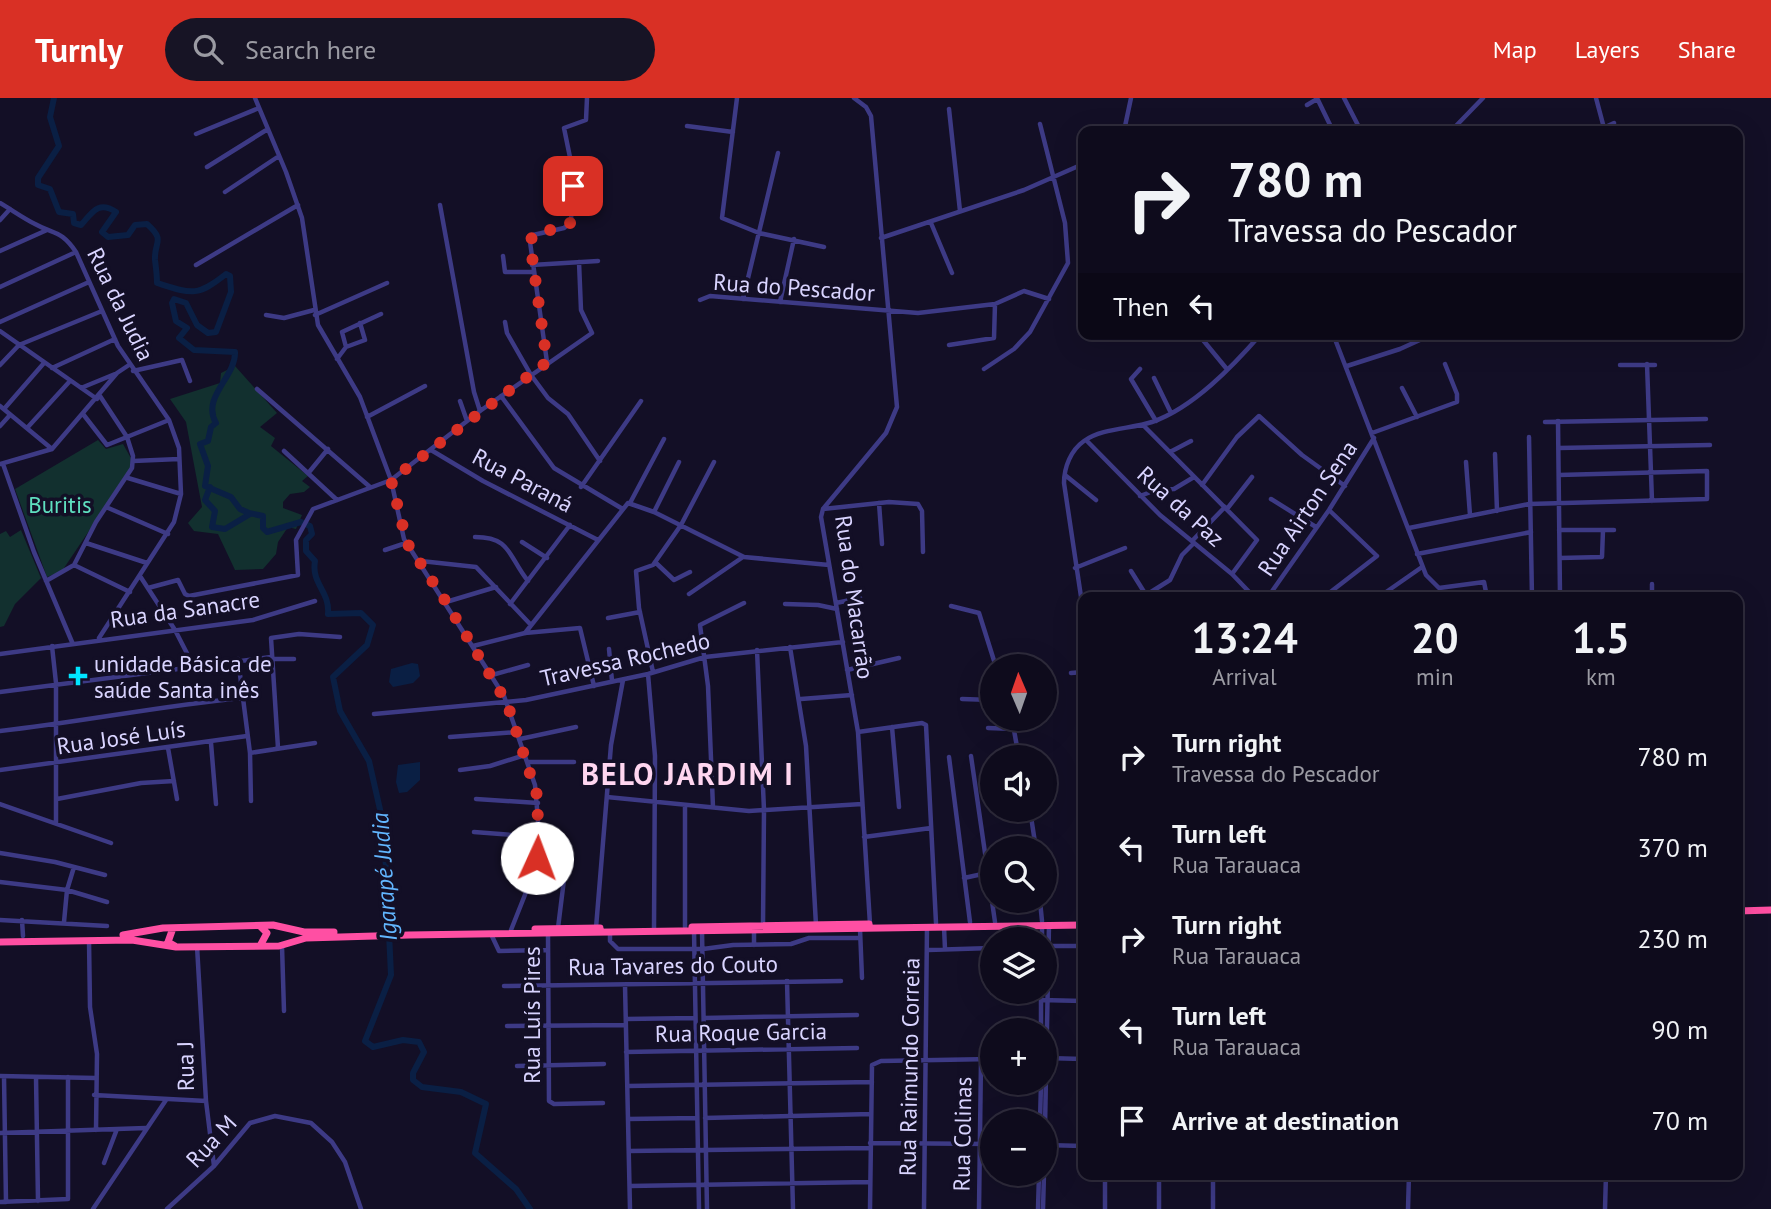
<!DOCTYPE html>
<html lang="en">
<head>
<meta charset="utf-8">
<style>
  body { margin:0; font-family:"PT Sans",sans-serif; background:#171425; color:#f1f3f6; height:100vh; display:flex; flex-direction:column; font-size:26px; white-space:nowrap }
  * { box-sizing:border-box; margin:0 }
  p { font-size:23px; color:#9b9ba3 }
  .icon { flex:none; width:38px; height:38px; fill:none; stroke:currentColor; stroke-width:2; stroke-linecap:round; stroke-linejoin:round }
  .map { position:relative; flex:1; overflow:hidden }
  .drawer { position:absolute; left:1078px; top:494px; width:665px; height:588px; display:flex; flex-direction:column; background:#0e0b1c; border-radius:14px; box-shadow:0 7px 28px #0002,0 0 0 2px #2e2b3b }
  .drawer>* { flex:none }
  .top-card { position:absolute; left:1078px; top:28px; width:665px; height:214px; border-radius:14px; box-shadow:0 7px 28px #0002,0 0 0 2px #2e2b3b; background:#0e0b1c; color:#f1f3f6; overflow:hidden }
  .needle { width:46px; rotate:358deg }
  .tools { position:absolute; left:980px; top:556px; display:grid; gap:14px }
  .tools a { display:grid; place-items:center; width:77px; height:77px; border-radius:50%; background:#0e0b1c; box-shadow:0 7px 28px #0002,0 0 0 2px #2e2b3b; font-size:35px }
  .pin { position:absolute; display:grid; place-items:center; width:60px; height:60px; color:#fff; margin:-30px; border-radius:14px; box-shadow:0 4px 10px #0006 }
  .me { position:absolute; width:77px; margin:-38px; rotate:2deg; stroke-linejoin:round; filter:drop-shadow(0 0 5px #0008) }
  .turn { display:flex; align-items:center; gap:24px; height:147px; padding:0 35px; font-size:32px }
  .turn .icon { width:91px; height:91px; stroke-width:2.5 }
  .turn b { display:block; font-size:49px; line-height:60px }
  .then { display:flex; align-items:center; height:66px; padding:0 35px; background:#0003; gap:14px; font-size:26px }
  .eta { display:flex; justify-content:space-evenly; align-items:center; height:119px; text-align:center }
  .eta b { font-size:42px; font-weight:800; line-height:49px }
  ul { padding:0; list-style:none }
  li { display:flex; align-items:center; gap:21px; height:91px; padding:0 35px }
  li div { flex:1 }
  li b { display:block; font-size:26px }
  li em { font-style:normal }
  header { display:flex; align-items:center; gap:42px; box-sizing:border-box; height:98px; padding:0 35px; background:#d93025; color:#fff }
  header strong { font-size:33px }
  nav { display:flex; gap:38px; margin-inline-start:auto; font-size:24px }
  .search { width:490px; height:63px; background:#171425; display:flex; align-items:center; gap:18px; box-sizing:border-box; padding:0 24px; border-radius:38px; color:#9b9ba3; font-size:26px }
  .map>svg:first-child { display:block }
</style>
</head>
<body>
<header>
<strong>Turnly</strong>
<div class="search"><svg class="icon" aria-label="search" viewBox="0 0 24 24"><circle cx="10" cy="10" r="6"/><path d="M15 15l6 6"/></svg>Search here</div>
<nav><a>Map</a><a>Layers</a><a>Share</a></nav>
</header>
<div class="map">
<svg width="1771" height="1111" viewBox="0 0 1771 1111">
  <rect width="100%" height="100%" fill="#130f26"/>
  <path fill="#12302f" d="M235 268 277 315 260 329 275 340 271 348 308 378 302 383 310 389 304 394 290 396 283 404V410L302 417 296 431 288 429 278 444 276 456 263 471 235 472 218 436 194 433 188 425 202 409 186 324 170 301 220 285 221 275Z
    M98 342 106 351 123 346 132 362 130 372 62 473 47 479 15 391Z
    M21 432 41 480 15 506 4 528 0 529V436L6 433 10 439Z"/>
  <path fill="#0a1f44" d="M412 565 418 566 420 578 413 585 393 589 389 584 391 571Z
    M420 664V682L407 694 399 695 396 684 398 667Z"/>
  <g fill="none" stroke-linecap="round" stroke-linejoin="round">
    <path stroke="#0a1f44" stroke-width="6" d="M54 0 50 19 59 48 38 80V87L50 91 59 114 73 116 74 125 81 127C92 115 98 102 116 114L102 134 108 139 128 137 135 127 147 126C166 143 154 143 155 162 156 170 157 177 157 185 192 196 197 199 226 176L230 178 231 194 216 234 208 235 197 227 186 205 174 201 172 205 176 223 187 230 179 240 194 252 235 254C236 279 201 299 216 325L211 329 208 343 200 346 208 368 205 388 231 399 240 411 249 415 263 418V430L267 434 301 424 310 428 312 436 306 442V453L315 463C311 486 330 493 328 516L361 515 373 527 367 547 333 579 340 613 369 663 384 729 391 877 365 943 373 949 403 942 419 944 424 954 413 975V982L422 989 461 994 486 1006 475 1055 516 1091 530 1111
      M210 389 205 402 215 413 212 429 225 431 250 416"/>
    <path stroke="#3d3a85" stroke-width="4.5" d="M255 0 286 74 302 120 318 227 360 299 391 382 404 441 504 598 535 687 538 722 536 769 511 832
      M737 0 722 120 759 135 824 149
      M854 0 866 9 871 18 897 309 886 335 823 411 821 419 858 634 870 826
      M1317 0 1333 33
      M1344 0 1361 33
      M1596 0 1604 30
      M1307 7 1317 1
      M949 11 960 113
      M687 28 733 34
      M1124 33 1131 0
      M1451 33 1483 0
      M1597 33 1614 25
      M196 36 259 10
      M207 69 268 31
      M225 94 279 58
      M0 105C12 112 23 120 35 126 55 137 61 132 76 154L118 248 169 322 179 350 181 396 174 424 99 540
      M440 107 474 294 480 313
      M0 122 10 111
      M931 125 952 175
      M881 140 1024 92 1083 66
      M0 153 47 132
      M503 158 505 174H533
      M196 167 298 107
      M532 167 598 163
      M0 189 76 154
      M743 201 778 55
      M700 202 710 198 918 215 995 206 1024 193 1049 201
      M780 204 794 141
      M266 217 284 220 314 212
      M315 217 387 185
      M0 224 89 184
      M505 224 507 235 531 277 548 300 568 316 600 363
      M0 233 97 301
      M1198 236 1226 270
      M1333 236 1426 477 1439 490 1484 484 1487 499
      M1336 241 1346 236
      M949 247 994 240 995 206
      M346 249 342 234 381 216
      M337 261 346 249 365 242 360 225
      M547 264 530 144 533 137 564 130 571 124 573 74 564 30 586 22 587 0
      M1647 266 1652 403
      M0 267 19 247 102 213
      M1620 267H1655
      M1347 268 1400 251 1433 236
      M52 270 115 241
      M984 271 1014 251 1030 234 1068 165 1065 125 1040 26
      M1140 271 1131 281 1156 323
      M133 273 182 262 190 283
      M1154 280 1171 315
      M81 290 115 276
      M1402 290 1417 319
      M257 291 370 389
      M501 298 554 370 621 410
      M460 303 467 323
      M0 308 52 351
      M4 311 44 265
      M83 316 107 347 169 322
      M367 319 425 288
      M1558 323 1560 498
      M1545 324 1706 321
      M1143 327 1257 442 1232 476
      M0 328 10 317
      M27 330 70 283
      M1372 335 1457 304V296L1445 266
      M1529 339 1532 499
      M1086 342 1160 417 1232 476 1254 499
      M1559 350 1710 347
      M431 352 483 383 598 442
      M284 353 337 402
      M1170 354 1191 343
      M1495 356 1497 413
      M133 363 179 361
      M1466 364 1470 417
      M0 366 52 351 117 275 129 267
      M3 366 34 454 72 544
      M310 373 328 351
      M1065 377 1096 402
      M128 380 181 396
      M1202 387 1237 339 1259 318 1302 357 1345 388
      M581 389 641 303
      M1140 398 1156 392 1174 391 1194 379
      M1271 401 1316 429
      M630 405 664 341
      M879 405 882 446
      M106 409 168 436
      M823 411 889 404 918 406 922 413 923 454
      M1227 411 1252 379
      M654 414 679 364
      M1409 430 1529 406 1707 401V373L1559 377
      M1559 432H1614
      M475 439C511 439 508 458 528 483
      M1192 443 1225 409
      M522 444 547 460
      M86 445 147 465
      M385 452 406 445
      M1417 456 1531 434
      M1560 460 1602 459 1603 432
      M421 463 476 469 531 527
      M655 464 674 482 690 474
      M74 467 130 494
      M1075 470 1125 450
      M1131 473 1146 497
      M140 478 175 532 193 567
      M46 483 74 467 96 424 132 370 133 358 127 339 100 298
      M1652 486V499
      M148 490 178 482 185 496 189 498 298 477 296 442 313 411 391 382 480 313 592 235 581 212 579 164
      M689 496 743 459
      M1143 499 1170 482 1182 457 1194 445
      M1268 499 1329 412 1374 340
      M1324 499 1377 458 1329 412
      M1379 499 1422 469
      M446 504 496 489
      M836 505 860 500
      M510 506 570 427
      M785 506 818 507 837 511
      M951 508 979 515 996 569
      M1083 512 1064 385C1064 369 1071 352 1084 343 1102 330 1131 331 1152 324 1193 310 1233 268 1261 236
      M608 520 640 514
      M525 535 628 405 654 414 744 459 829 467
      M52 548 56 585V725
      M473 548 525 535 580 530 594 588
      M790 549 806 648 816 827
      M609 551 612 583
      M757 552 764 712 763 826
      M0 556 253 522 315 503
      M238 561 250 655 251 703
      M271 561H294
      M847 572 899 560
      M653 574 639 510 636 473 653 467 681 427 714 364
      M1071 575 1083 574
      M648 576 655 658 654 830
      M492 577 528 567
      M0 594 271 559
      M801 601 852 597
      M962 601 992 602
      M374 616 526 602 648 576 705 559 843 544
      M1012 621 1019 660
      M892 629 899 709
      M988 630 1014 631
      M0 633C81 624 160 608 241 600
      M858 634 922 625 926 627 936 825
      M450 639 517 634
      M520 641 576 629
      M211 645 216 706
      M168 650 177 701
      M278 650 271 540 299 536 340 539
      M250 655 315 645
      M971 658 995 824
      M949 659 970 824
      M528 664H574
      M0 672 247 638
      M460 672 490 668 525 657
      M607 699 749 713 862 706
      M57 701 141 685 174 683
      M476 701 538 705
      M0 706 111 745
      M685 707V829
      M713 709 708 588 700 527 744 505
      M1030 712 1036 751
      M474 734 538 739
      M864 739 931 730
      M0 755 55 764 105 777
      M964 780 987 775
      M0 784 67 792 107 804
      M1040 803 1042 823
      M0 822 107 828
      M22 822 23 838
      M64 824 67 792 74 769
      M944 829 945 851
      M558 830 568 749
      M596 830 611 647 623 582
      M860 831 862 880
      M694 833 699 1111
      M702 833 707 1111
      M754 834V847
      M610 835V843L618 851H703L733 847 791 846 809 840H860
      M491 836 499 853 546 852
      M548 836 549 1003 554 1006 603 1005
      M89 842 90 909 97 956 96 1032
      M1042 842V828
      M282 848 284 913
      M1045 848H1083
      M928 852 992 850
      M787 883 793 1111
      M625 887 630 1111
      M504 888 841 883
      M1041 902 1083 903
      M704 920 857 917
      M626 921 695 920
      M507 928 626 927
      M1041 933V894
      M626 954 857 950
      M1046 960 1083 961
      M517 968 604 966
      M0 978 95 980
      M4 979 6 1104
      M36 979 38 1103
      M628 988 872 984
      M94 997 206 1003 197 848
      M206 1003 214 1068
      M705 1020 871 1016
      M628 1021 697 1020
      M1040 1024 1041 985
      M1045 1029 1049 827
      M0 1035 146 1030
      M870 1045 992 1046
      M1045 1047 1083 1048
      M629 1053 870 1050
      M104 1065 117 1031
      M1105 1076V1111
      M630 1088 870 1084
      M0 1104 68 1101V979
      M93 1111 166 1002
      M167 1111 214 1068 250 1025 275 1018 311 1025 332 1044 345 1064 361 1111
      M870 1111 872 967 881 963 992 961
      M924 1111 927 829
      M979 1111 981 962
      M1038 1111 1039 1076
      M1043 1111 1044 1076
      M1159 1111V1076
      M1213 1111V1076
      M1408 1111 1409 1076
      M1605 1111 1606 1076"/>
    <path stroke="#ff4fa3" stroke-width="7" d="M1738 813 1771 812
      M260 828 267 835 260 848
      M692 829 869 826
      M173 830 168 844 175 848
      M535 831 600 830
      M123 837 163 830 273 827 304 834H334
      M0 844 132 842 176 849 279 848 306 840 409 837 1083 827"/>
  </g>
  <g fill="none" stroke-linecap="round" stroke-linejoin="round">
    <path stroke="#d93025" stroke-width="12" stroke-dasharray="0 21.6" d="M537 760 538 700 507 605 446 504 407 445 391 382 547 264 530 144 533 137 570 126 573 88"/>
  </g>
  <path fill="#00e5ff" stroke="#130f26" stroke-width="2.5" d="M74.5 567.5h7v7h7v7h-7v7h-7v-7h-7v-7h7z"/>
  <g text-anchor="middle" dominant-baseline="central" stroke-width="7" stroke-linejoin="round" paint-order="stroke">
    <g font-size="23" fill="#d9d4ff" stroke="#130f26">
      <text transform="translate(794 189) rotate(4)">Rua do Pescador</text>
      <text transform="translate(121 206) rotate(64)">Rua da Judia</text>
      <text transform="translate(523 382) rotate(28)">Rua Paraná</text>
      <text transform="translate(1181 408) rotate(42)">Rua da Paz</text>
      <text transform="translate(1307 410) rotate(-56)">Rua Airton Sena</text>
      <text transform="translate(855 499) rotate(82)">Rua do Macarrão</text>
      <text transform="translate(185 511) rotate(-8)">Rua da Sanacre</text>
      <text transform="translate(625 561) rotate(-13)">Travessa Rochedo</text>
      <text transform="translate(121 639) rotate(-8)">Rua José Luís</text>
      <text transform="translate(673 867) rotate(-1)">Rua Tavares do Couto</text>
      <text transform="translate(531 917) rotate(-90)">Rua Luís Pires</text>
      <text transform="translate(741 934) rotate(-1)">Rua Roque Garcia</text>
      <text transform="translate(185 968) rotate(-91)">Rua J</text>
      <text transform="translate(909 969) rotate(-89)">Rua Raimundo Correia</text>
      <text transform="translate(962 1036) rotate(-89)">Rua Colinas</text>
      <text transform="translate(211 1043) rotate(-47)">Rua M</text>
    </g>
    <g font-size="23" fill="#5fe0c0" stroke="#130f26">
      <text x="60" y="406">Buritis</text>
    </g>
    <g font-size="23" fill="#d9d4ff" stroke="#130f26" text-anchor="start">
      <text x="94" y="565">unidade Básica de<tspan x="94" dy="26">saúde Santa inês</tspan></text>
    </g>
    <g font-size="24" font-style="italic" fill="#62b6ff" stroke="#130f26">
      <text transform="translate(384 779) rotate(-94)">Igarapé Judia</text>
    </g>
    <g font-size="30" font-weight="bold" letter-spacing="2" fill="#ffd6f0" stroke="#130f26">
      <text x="688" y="675">BELO JARDIM I</text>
    </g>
  </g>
</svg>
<div class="tools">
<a><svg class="needle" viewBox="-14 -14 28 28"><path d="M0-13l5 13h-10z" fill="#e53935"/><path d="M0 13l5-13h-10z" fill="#9b9ba3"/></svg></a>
<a><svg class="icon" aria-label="sound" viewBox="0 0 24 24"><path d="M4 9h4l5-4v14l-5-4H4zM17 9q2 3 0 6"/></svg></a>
<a><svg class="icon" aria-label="search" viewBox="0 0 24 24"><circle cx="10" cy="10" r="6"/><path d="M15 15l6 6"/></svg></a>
<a><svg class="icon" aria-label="layers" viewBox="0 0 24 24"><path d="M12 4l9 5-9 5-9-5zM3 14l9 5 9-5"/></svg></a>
<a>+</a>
<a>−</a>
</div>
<div class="pin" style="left:573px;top:88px;background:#d93025"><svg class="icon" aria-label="arrive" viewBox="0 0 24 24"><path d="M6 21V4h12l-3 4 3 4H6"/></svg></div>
<svg class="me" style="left:537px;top:760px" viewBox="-20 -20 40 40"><circle r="19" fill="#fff"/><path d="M0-13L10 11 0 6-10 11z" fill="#d93025"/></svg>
<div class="top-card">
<div class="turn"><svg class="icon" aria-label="right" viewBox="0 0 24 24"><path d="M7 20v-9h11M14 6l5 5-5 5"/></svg><div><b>780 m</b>Travessa do Pescador</div></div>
<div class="then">Then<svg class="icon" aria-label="left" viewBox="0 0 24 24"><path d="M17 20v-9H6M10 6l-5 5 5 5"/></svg></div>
</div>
<section class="drawer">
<div class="eta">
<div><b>13:24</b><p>Arrival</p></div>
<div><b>20</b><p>min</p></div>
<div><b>1.5</b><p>km</p></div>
</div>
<ul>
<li><svg class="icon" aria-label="right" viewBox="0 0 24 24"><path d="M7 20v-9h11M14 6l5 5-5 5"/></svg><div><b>Turn right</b><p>Travessa do Pescador</p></div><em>780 m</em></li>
<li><svg class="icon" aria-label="left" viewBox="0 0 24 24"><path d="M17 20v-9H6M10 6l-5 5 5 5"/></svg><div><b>Turn left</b><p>Rua Tarauaca</p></div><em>370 m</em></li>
<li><svg class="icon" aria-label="right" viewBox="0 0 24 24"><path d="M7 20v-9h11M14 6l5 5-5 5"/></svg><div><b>Turn right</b><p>Rua Tarauaca</p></div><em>230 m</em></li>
<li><svg class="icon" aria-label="left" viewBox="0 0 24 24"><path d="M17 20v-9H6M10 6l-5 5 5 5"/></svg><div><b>Turn left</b><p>Rua Tarauaca</p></div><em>90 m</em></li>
<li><svg class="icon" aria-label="arrive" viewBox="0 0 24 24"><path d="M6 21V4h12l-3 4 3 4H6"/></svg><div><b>Arrive at destination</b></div><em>70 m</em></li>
</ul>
</section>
</div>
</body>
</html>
